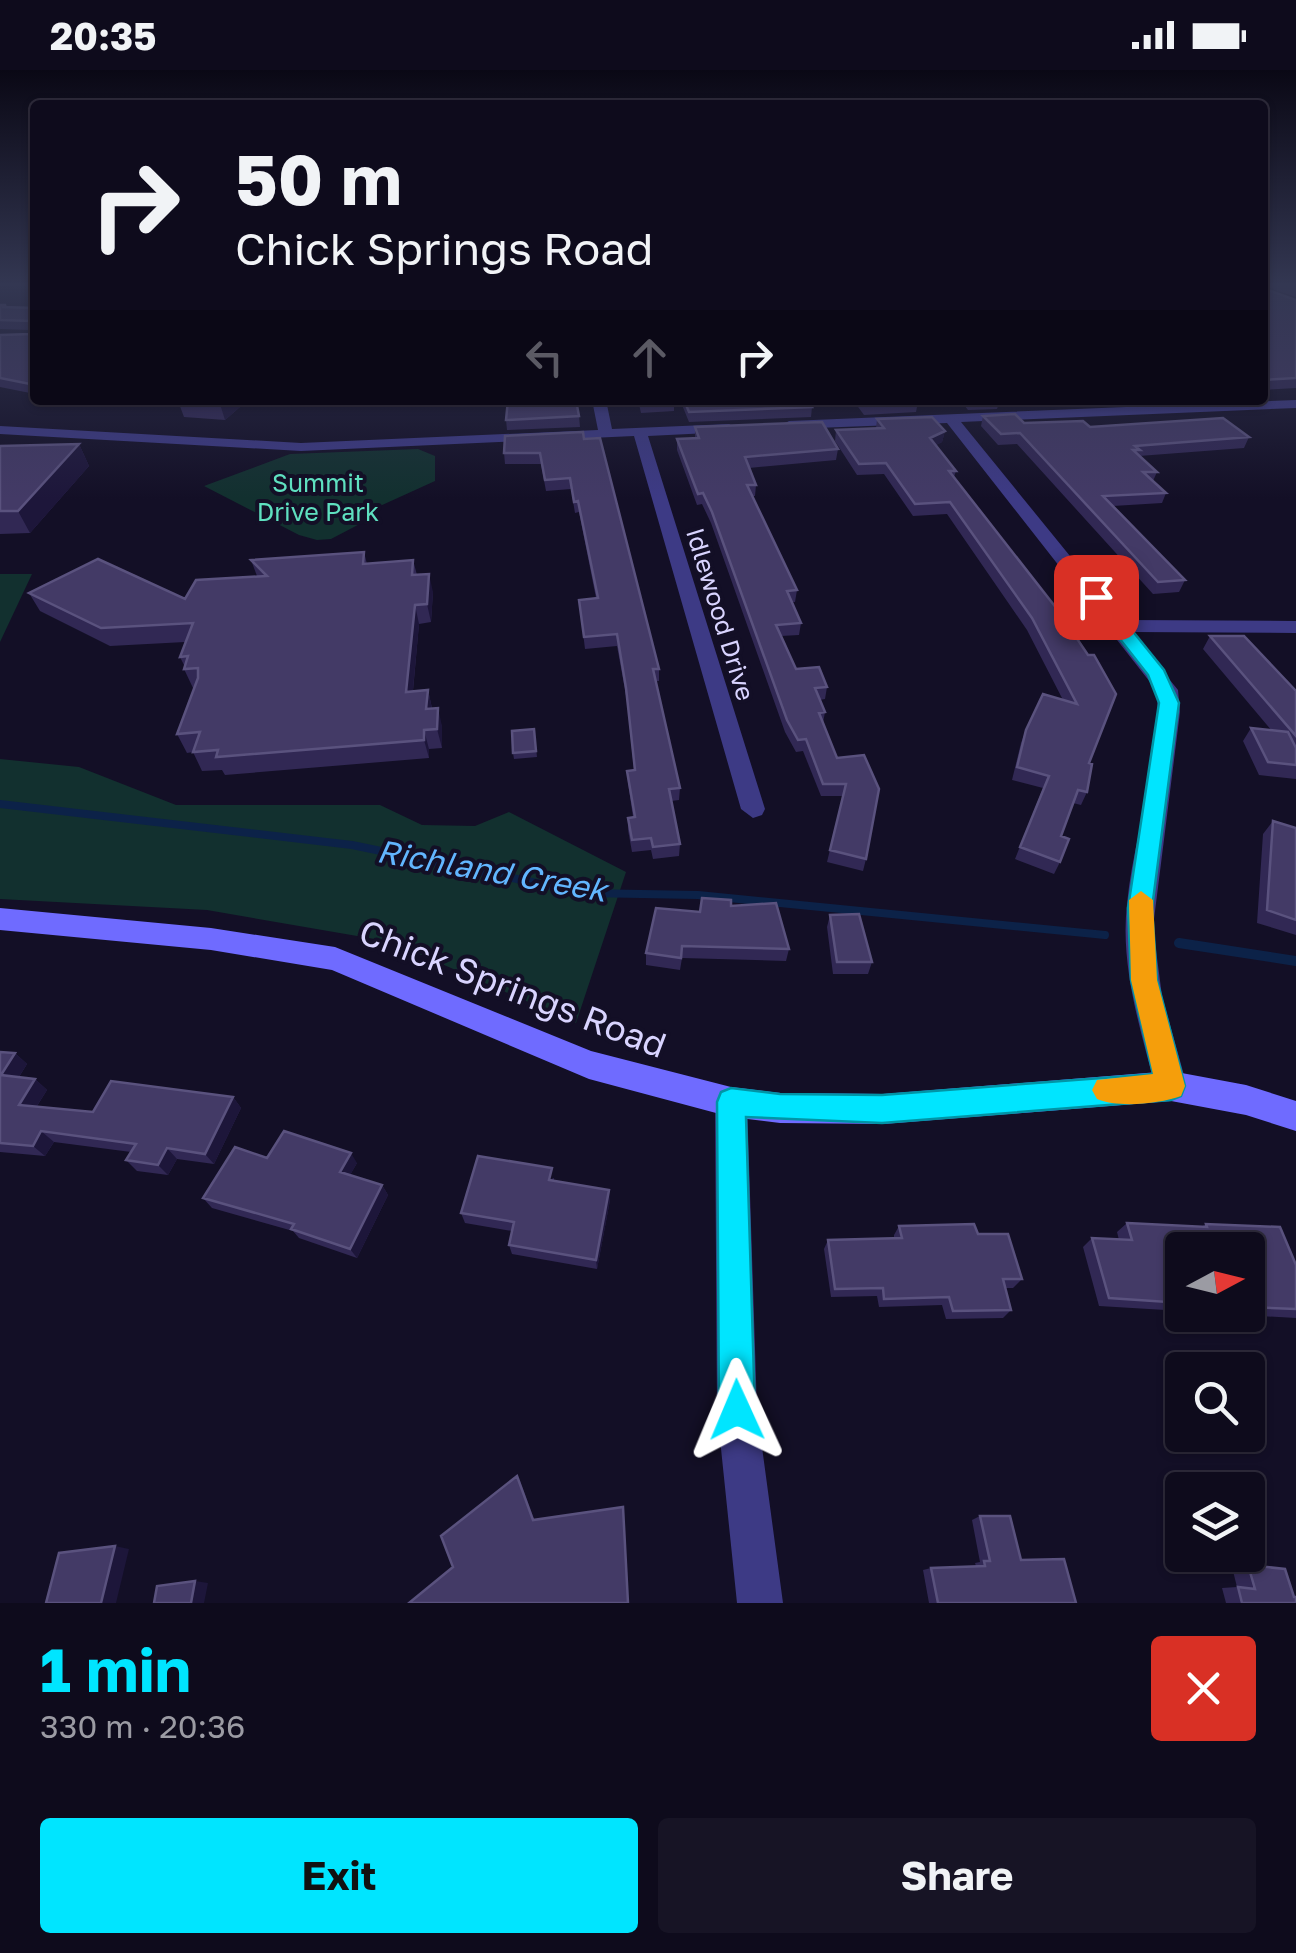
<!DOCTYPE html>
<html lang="en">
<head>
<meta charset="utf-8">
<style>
  body { margin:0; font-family:"Golos Text",sans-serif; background:#171425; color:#f1f3f6; height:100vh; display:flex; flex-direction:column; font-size:38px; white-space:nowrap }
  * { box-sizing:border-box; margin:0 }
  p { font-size:32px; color:#9b9ba3 }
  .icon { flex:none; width:55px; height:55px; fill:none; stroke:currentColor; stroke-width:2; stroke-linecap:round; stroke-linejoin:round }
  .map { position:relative; height:1533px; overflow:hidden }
  .drawer { display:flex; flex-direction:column; background:#0e0b1c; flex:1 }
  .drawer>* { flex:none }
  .banner { position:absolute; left:30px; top:30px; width:1238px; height:305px; border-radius:10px; box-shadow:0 2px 8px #0004,0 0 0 2px #2e2b3b; background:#0e0b1c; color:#f1f3f6; overflow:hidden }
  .needle { width:65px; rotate:83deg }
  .buttons { position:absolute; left:1165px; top:1162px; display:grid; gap:20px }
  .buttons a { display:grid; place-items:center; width:100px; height:100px; border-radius:10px; background:#0e0b1c; box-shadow:0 2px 8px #0004,0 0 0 2px #2e2b3b; font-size:50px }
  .pin { position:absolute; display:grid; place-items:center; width:85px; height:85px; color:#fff; margin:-42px; border-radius:20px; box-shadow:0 5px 15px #0006 }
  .me { position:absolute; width:110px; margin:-55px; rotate:359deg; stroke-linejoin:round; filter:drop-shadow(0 0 8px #0008) }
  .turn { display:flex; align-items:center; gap:35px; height:210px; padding:0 40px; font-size:45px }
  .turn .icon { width:130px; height:130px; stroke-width:2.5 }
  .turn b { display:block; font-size:70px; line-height:85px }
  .lanes { display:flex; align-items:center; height:95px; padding:0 40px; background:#0003; justify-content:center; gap:50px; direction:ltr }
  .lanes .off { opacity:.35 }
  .round { display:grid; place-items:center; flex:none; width:105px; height:105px; border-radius:10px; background:#171425 }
  .summary { display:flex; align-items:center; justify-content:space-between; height:170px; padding:0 40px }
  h1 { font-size:60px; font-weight:700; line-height:75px; color:#00e5ff }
  .cta { display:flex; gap:20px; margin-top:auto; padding:20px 40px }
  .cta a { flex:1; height:115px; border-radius:10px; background:#00e5ff; color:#111; font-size:40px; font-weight:700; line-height:115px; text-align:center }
  .cta a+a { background:#171425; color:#f1f3f6 }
  .status { display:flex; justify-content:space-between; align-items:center; height:70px; padding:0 50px; background:#0e0b1c; direction:ltr }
  .status svg { height:28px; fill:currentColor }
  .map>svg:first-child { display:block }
</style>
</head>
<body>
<div class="status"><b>20:35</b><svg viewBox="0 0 49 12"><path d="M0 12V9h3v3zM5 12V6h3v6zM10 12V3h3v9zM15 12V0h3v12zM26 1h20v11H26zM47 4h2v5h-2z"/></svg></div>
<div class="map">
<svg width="1296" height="1533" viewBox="0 0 1296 1533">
  <rect width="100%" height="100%" fill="#130f26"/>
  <path fill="#12302f" d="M418 379 435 386V411L369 441 375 446 331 469 317 470 299 465 204 416 290 384Z
    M0 504H32L0 572Z
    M0 689 79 697 176 735H380L422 755 475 756 509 742 626 802 576 953 392 872 207 840 0 829Z"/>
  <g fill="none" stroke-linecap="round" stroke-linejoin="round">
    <path stroke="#0c2248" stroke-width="4" d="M8 215 35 216"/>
    <path stroke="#0c2248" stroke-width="8" d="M0 734 352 775 585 823 698 825 1105 865"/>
    <path stroke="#0c2248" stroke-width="10" d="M1179 873 1296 891"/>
    <path fill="#3d3a85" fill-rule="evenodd" d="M592 330H606L612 359 729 354 736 358 729 362 648 366 765 739 762 745 753 748 741 739 634 366 301 381 0 364V356L301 373 598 360Z
      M1296 330V338L961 352 1122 550 1296 551V563L1131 562 1178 620 1180 642 1153 857 1162 926 1187 1016 1182 1026 1171 1031 1160 1026 1155 1016C1140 957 1120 896 1127 834 1134 762 1162 694 1157 621L947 353 789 359 782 355 789 351Z
      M731 1017 742 1021 747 1032 757 1340 783 1533H737L717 1340 715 1032 720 1021Z"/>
    <path fill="#6f6bff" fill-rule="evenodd" d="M0 838 211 858 335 877 591 981 731 1017 780 1023 883 1024 1171 1001 1246 1015 1296 1031V1061L1246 1045 1171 1031 883 1054 780 1053 731 1047 589 1009 332 900 211 880 0 860Z"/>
  </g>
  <path fill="#312854" d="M1262 215H1296V227L1264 216 1265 219 1296 230V318L1262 320Z
    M0 235H6L7 238H35V324L0 317V265L31 264 32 260 0 259Z
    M248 330 225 350 184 347 178 331Z
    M387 330H426V333L388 334Z
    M638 330H674V341L641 343Z
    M680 330H808L812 337 811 347 689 352Z
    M853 330H917L918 332 916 342 864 345Z
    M960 330H1000L997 339 968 340Z
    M579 346 580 357 507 360 506 350Z
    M983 346 1024 353 1249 367 1244 378 1139 386 1157 402 1153 411 1166 423 1162 433 1113 436 1185 510 1179 522 1153 524 1017 374 998 375 981 356Z
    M877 349 945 361 942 372 936 375 956 401 954 407 1057 539 1089 693 1087 722 1081 735 1073 733 1061 766 1060 792 1054 804 1015 789 1043 718 1012 710 1021 673 1026 660 1063 630 1027 560 947 444 913 446 884 404 857 405 835 371 836 360 876 358Z
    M695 357 838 379 836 390 749 398 756 415 755 426H752L797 520 795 532H792L801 553 799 565 781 566 796 599 827 617 825 629 819 630 825 642 823 653 837 688 866 789 863 801 827 792 843 726H821L803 681 796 682 785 662 711 453 702 434 697 435 677 380V369L695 368Z
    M583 362 659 599V611H655L680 718 679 730 671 731 680 774 679 786 653 789 651 780 632 782 628 760V748L633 747 628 713 627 701 634 700 627 631 617 576 585 579 579 530 596 528 579 442 575 443 571 419 546 421 541 394H505L504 383Z
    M79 374 89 396 30 463 0 464V376Z
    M364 482 367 494 413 490 417 505 433 522 431 552 419 554 413 621 428 620 432 638 442 656V678L429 679V688L225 705 222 700 202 701 193 682 187 683 177 664 194 618H193L184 599 185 597 180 587 185 572 110 576 40 541 29 523 185 529 257 506 251 490Z
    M1210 566 1296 621V709L1259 705 1243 671 1251 658 1272 661 1203 579Z
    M534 659 537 687 514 689 513 683Z
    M1273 751 1296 758V865L1257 853 1263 764Z
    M731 836 789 879 786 891 682 888 680 900 646 895V883L700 842Z
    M830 845 872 892 868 904H833L827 857Z
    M0 982 15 983 27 994 19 1007 35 1009 47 1020 37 1036 93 1042 233 1027 241 1038 214 1094 177 1089 168 1105 137 1101 126 1090 131 1082 54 1072 45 1086 0 1082Z
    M267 1088 357 1093 350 1105 382 1115 388 1125 357 1188 299 1168 293 1161 212 1138 203 1128Z
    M554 1108V1111L610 1130 597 1199 512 1184 509 1175 512 1161 465 1153 461 1143Z
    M1127 1153 1201 1157 1206 1154 1296 1195V1248L1242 1245H1248V1180H1182V1241L1099 1236 1083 1177 1092 1168 1119 1170 1117 1162Z
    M899 1156 978 1164 1022 1209 1013 1218H1005L1011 1240 1003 1248 946 1249 942 1235 879 1237 877 1226 831 1227 824 1179 828 1170 894 1168V1165Z
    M980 1446 1021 1490 1076 1533H929L923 1500 931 1498 976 1496 975 1493 980 1492 972 1450Z
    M1248 1495 1294 1527 1296 1533H1226L1222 1518 1237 1517 1232 1497Z"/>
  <path fill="#1d163a" d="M225 330H248L225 350 220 334Z
    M945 361 942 372 928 379 930 368Z
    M79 374 89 396 30 463 18 441Z
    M429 504 433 522 431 552 427 534Z
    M415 535 419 554 411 640 406 622Z
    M428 620 432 639H426Z
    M438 638 442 656V678L437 659Z
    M424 660 429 679V688L424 670Z
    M15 983 27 994 13 1016 1 1005Z
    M35 1009 47 1020 31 1045 19 1035Z
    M233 1027 241 1038 214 1094 205 1084Z
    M41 1061 54 1072 45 1086 33 1076Z
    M167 1078 177 1089 168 1105 158 1095Z
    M351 1083 357 1093 346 1112 340 1102Z
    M382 1115 388 1125 357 1188 350 1179Z
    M609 1120 610 1130 597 1199 596 1190Z
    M517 1406 520 1411 536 1454 533 1450Z
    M115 1476 129 1479 116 1533H101Z
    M195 1511 208 1513 204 1533H191Z"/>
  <path fill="#433a66" stroke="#5a527e" stroke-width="2.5" d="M1262 215H1264L1265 219 1296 230V308L1262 310Z
    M0 235H6L2 237 35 238V315L0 308V265L31 264 33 251 0 250Z
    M179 330H225L220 334 178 331Z
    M508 330H576L579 346 506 350Z
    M640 330H674L641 332Z
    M684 330H808L812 337 689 342Z
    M863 330H917L918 332 866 334Z
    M1015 344 1024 353 1083 351 1090 357 1223 348 1249 367 1135 376 1140 380H1133L1157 402H1143L1166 423 1103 426 1185 510 1158 512 1020 363 1001 364 983 346Z
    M932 347 945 361 930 368 956 401H949L1057 539 1088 585H1094L1116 624 1089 693 1092 694 1087 722 1078 720 1061 766 1069 769 1060 792 1020 777 1049 706 1017 697 1026 660 1043 624 1077 634 1032 548 950 432 915 434 886 393 859 394 836 360 884 358 877 349Z
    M822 352 838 379 745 387 756 415H747L797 520 787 521 801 553 776 555 796 599 819 597 827 617 815 618 825 642 819 643 837 688 864 685 879 719 866 789 830 780 846 714H823L806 669 798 670 787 650 712 442 703 423 698 424 677 369 699 368 695 357Z
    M583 362 584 369 600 368 659 599H653L680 718 669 719 680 774 653 777 651 768 632 770 628 748 635 747 627 701 635 700 626 618 617 564 584 567 579 530 598 528 578 431 574 432 570 408 545 410 540 383H504L505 366Z
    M79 374 18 441H0V376Z
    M364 482 363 494 413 490 412 505 429 504 427 534 415 535 406 622 428 620 426 639 438 638 437 659 424 660V670L216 687 218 680 193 682 200 662 177 664 198 608V598L184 599 188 586 180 587 193 553 101 558 29 523 98 489 185 529 196 510 267 506 251 490Z
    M1210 566H1244L1296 621V666Z
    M1251 658 1288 662 1296 678V695L1268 692Z
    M534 659 536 681 513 683 512 661Z
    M1273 751 1296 758V850L1267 840Z
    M702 828 731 830V836L776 833 789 879 682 876 681 888 646 883 656 838 700 842Z
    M859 844 872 892H837L830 845Z
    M0 982 15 983 1 1005 35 1009 19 1035 93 1042 111 1011 233 1027 205 1084 167 1078 158 1095 126 1090 136 1074 41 1061 33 1076 0 1073Z
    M284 1061 351 1083 340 1102 382 1115 350 1179 291 1159 294 1154 203 1128 235 1077 267 1088Z
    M478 1086 552 1098 549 1110 609 1120 596 1190 509 1175 514 1152 461 1143Z
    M1127 1153 1207 1157 1206 1154 1280 1157 1296 1195V1239L1248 1237V1180H1182V1233L1109 1228 1092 1168 1132 1170Z
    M974 1154 978 1164H1008L1022 1209H1003L1011 1240 953 1241 949 1227 884 1229 883 1218 835 1219 828 1170 902 1168 899 1156Z
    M517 1406 533 1450 623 1437 628 1533H409L453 1497 441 1466Z
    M980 1446H1010L1021 1490 1064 1489 1076 1533H938L931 1498 985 1496 984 1491H990Z
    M115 1476 101 1533H46L59 1483Z
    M1248 1495 1285 1499 1294 1527H1296V1533H1242L1238 1517 1255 1519Z
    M195 1511 191 1533H154L157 1516Z"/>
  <linearGradient id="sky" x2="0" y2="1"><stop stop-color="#0a0815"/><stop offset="0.5" stop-color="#333752"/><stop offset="1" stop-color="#333752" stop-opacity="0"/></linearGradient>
  <rect width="1296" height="429" fill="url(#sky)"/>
  <path fill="#00e5ff" stroke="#0095a6" stroke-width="2.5" d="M1090 523H1102L1164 600 1179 633 1152 838 1157 910 1185 1016 1181 1026 1171 1030 882 1053 746 1047 755 1340 750 1352 737 1358 724 1352 719 1340 717 1032 721 1022 731 1018 780 1024 882 1025 1153 1004 1131 910 1128 838 1159 633 1148 605 1090 531Z"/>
  <path fill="#f59e0b" d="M1141 821 1153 830 1157 910 1185 1016 1181 1026C1159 1034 1118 1038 1097 1029L1092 1020 1097 1010 1153 1004 1131 910 1129 830Z"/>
  <g text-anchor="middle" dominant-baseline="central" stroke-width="8" stroke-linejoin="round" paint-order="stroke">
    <g font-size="25" fill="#5fe0c0" stroke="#130f26">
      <text x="318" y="412">Summit<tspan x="318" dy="29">Drive Park</tspan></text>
    </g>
    <g font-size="25" fill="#d9d4ff" stroke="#130f26">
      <text transform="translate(721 544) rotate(73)">Idlewood Drive</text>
    </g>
    <g font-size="32" font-style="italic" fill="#62b6ff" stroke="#130f26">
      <text transform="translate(492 800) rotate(10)">Richland Creek</text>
    </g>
    <g font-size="35" fill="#d9d4ff" stroke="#130f26">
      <text transform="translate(513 918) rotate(21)">Chick Springs Road</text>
    </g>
  </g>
</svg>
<div class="buttons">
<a><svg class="needle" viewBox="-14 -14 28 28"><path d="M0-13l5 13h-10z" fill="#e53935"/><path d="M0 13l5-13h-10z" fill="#9b9ba3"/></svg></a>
<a><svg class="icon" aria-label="search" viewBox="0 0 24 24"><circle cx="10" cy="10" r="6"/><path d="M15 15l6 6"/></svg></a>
<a><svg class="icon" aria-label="layers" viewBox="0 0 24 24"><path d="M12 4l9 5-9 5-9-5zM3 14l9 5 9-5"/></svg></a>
</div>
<div class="pin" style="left:1096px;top:527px;background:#d93025"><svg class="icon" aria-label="arrive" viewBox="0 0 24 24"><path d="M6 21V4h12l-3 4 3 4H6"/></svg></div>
<svg class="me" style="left:737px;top:1340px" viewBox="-20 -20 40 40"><path d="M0-17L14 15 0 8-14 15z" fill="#00e5ff" stroke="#fff" stroke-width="4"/></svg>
<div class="banner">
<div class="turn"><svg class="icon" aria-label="right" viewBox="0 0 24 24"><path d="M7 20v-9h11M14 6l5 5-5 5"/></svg><div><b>50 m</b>Chick Springs Road</div></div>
<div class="lanes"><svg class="icon off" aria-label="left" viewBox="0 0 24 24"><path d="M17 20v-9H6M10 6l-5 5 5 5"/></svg><svg class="icon off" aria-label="ahead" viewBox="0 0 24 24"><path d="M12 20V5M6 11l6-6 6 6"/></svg><svg class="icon" aria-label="right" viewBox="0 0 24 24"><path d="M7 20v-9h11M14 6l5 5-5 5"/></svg></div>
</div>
</div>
<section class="drawer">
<div class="summary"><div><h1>1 min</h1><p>330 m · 20:36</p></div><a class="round" style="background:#d93025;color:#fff"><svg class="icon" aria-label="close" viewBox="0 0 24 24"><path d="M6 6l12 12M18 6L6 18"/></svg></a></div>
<div class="cta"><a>Exit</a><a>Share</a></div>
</section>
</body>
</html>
